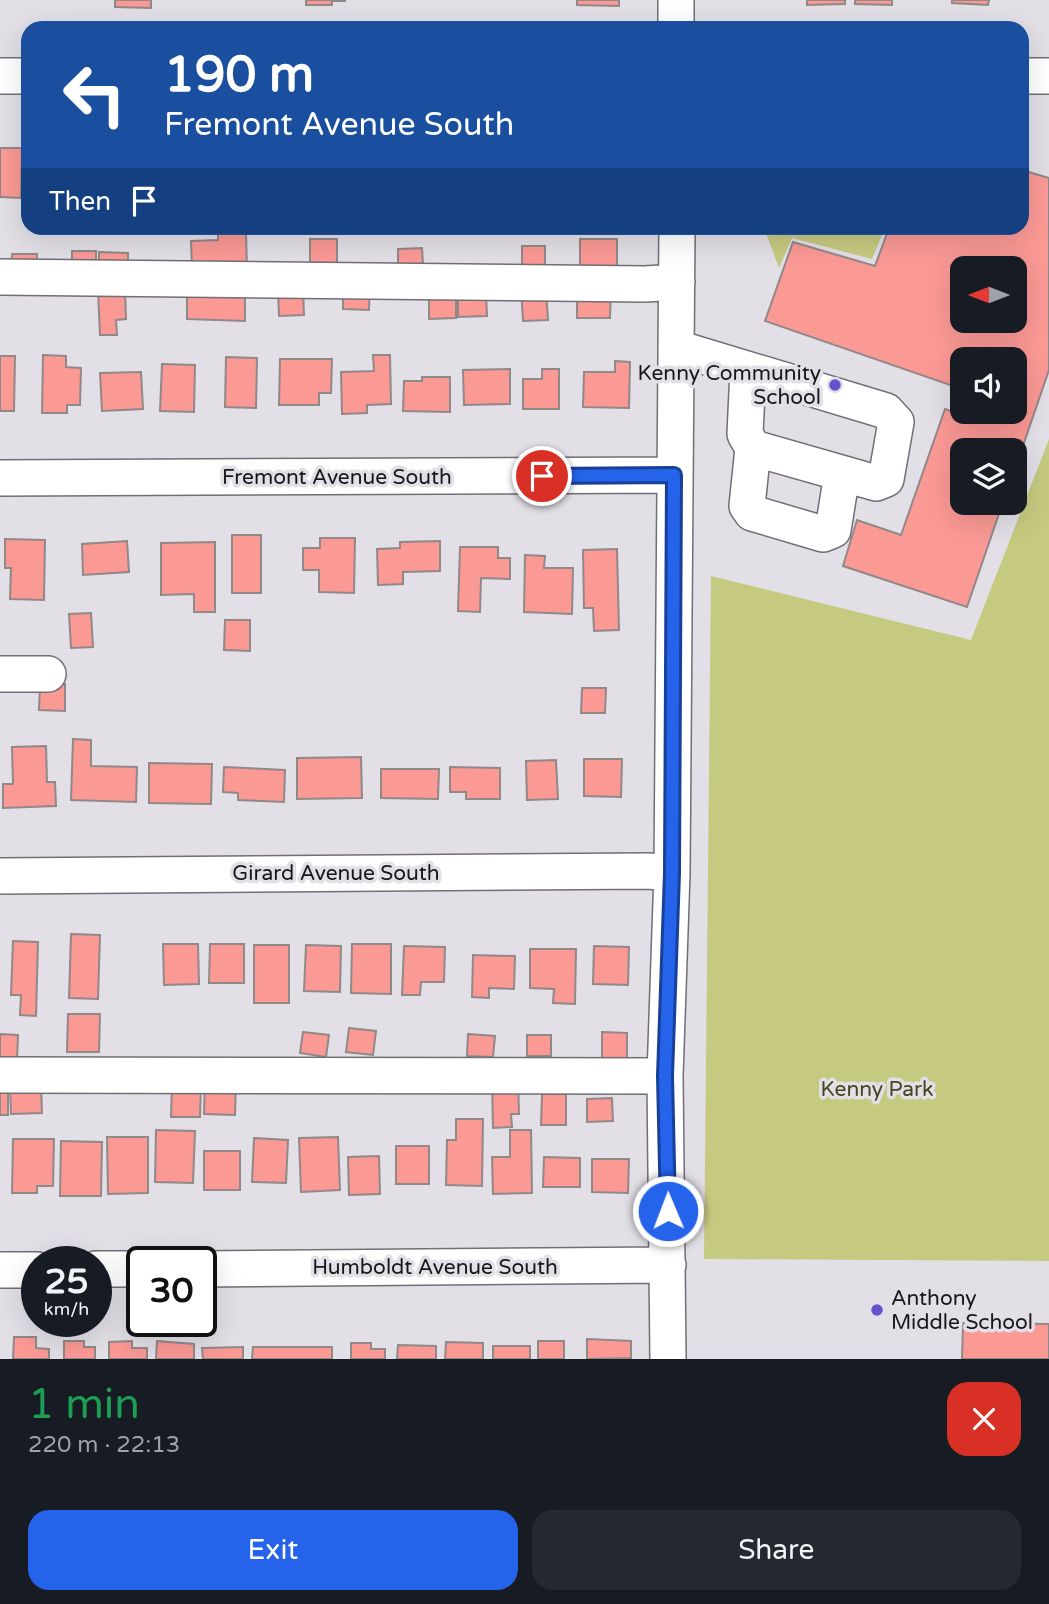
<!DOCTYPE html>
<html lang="en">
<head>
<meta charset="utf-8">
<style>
  body { margin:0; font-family:"Varela Round",sans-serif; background:#242831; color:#f1f3f6; height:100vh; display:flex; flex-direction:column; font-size:26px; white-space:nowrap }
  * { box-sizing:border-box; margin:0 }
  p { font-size:23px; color:#9ea1a6 }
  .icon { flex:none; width:38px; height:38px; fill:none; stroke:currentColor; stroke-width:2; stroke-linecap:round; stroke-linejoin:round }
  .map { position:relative; height:1359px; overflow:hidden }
  .drawer { display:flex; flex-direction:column; background:#171b24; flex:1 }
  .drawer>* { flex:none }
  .hud { position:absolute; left:21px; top:21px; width:1008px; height:214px; border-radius:21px; box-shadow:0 7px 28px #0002; background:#1a4fa0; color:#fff; overflow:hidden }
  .needle { width:46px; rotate:270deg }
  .fabs { position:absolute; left:950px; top:256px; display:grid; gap:14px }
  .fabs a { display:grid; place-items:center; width:77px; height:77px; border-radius:14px; background:#171b24; box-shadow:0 7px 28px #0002; font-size:35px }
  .speed { position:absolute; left:21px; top:1246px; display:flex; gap:14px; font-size:35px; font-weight:700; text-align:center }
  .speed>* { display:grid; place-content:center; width:91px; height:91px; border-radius:50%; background:#171b24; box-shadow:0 7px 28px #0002; line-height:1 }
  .speed small { font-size:18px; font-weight:400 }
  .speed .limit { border:4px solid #111; border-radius:10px; background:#fff; color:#111 }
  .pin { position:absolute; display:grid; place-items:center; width:60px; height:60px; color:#fff; margin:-30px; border:4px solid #fff; border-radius:50%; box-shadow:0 2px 7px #0007 }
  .me { position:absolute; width:77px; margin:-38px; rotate:359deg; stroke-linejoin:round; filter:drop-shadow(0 0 5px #0008) }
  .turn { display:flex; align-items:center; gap:24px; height:147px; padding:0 28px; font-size:32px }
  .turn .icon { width:91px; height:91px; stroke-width:2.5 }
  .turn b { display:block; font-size:49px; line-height:60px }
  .then { display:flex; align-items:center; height:66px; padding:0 28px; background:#0003; gap:14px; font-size:26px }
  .round { display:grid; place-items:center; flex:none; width:74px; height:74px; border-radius:21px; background:#242831 }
  .head { display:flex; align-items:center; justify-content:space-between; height:119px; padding:0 28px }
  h1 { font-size:42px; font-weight:600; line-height:52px; color:#1e9e55 }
  .primary-button { display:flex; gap:14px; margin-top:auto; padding:14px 28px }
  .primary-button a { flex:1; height:80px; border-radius:21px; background:#2563eb; color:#fff; font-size:28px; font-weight:600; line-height:80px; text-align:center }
  .primary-button a+a { background:#242831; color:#f1f3f6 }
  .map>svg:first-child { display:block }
</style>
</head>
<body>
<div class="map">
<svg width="1049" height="1359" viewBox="0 0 1049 1359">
  <rect width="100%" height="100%" fill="#e2dfe7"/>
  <path fill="#c6ca80" d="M764 228H885L872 259 792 238 779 268Z
    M1049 439V1261L704 1259 711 576 971 640Z"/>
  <path fill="#fb9995" stroke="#918888" stroke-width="2" fill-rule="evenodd" d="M115 0H151V8L115 7Z
    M306 0H345V1H332V5H306Z
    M577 0H619V6L577 5Z
    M807 0H845V4L807 5Z
    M855 0H892V5L855 4Z
    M952 0H989L988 5 952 3Z
    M0 148H22L21 198 0 197Z
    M1022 170 1049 178V370L1015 469V450H962V502H1003L967 607 843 566 857 520 901 535 945 409 954 412 962 389 765 321 793 242 875 266 889 228H1022ZM962 268H1015V320H962ZM962 359H1015V411H962Z
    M246 233 247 268 192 269 191 241 218 240V234Z
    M310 239H337V271H310Z
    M580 239H617V271H580Z
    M522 246H545V271H522Z
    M422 248 423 265 398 266V249Z
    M72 251H96V267H72Z
    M99 252 128 253V271L99 270Z
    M12 254H37V271H12Z
    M343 284 370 285 369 310 343 309Z
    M187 287 245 288V321L187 319Z
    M456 287V318L429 319V288Z
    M546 288 548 320 523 321 521 289Z
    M577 288H611L610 318H577Z
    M303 289 304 315 279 316 278 290Z
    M125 290 126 319 116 320 117 335H100L98 291Z
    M458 291H486L487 316 458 317Z
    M43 355 66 356V367L81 368 80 405H67V413H42Z
    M373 355H390L391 404 367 405V413L342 414 341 372 374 371Z
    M0 356H15L14 411H0Z
    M226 357 257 358 256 408 225 407Z
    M280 359H332L331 393H319V405H279Z
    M615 361 630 362 629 408 583 407 584 372H615Z
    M162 364 195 365 194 412 160 411Z
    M510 369V404L464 405 463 370Z
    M542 369H559V409H523V379H542Z
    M141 372 143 409 102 411 100 373Z
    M422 377H450V412L403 411 404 381H422Z
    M232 535H261V593H232Z
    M320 538H355L354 593 319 592V570H303V548H320Z
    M5 539 45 540 44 600 10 599 11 568H5Z
    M127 541 129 572 83 575 82 544Z
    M440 541V571L403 572V584L378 585 377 549 400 548V542Z
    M215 542V612H194V594L161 595V543Z
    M460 547H498V558H510V579L481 578 480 612 458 611Z
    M617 549 619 630 594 631 593 608H584L583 550Z
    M525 555 545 556 544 568H573L572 614 524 612Z
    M91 613 93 647 71 648 69 614Z
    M225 620H250V651L224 650Z
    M40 684H65V711L39 710Z
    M582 688H606L605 713H581Z
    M73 739 91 740V766L137 767 136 802 71 800Z
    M46 746 47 782H55L56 806 3 808V784H13L12 747Z
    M361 757 362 798 297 799V758Z
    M584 759H622L621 797 584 796Z
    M556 760 558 799 527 800 526 761Z
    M149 763 212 764 211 804 149 803Z
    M224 767 285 770 284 802 238 800V793L223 792Z
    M450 767 500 768V799H466V792H450Z
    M381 769H439L438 799 381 798Z
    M71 934 100 935 98 999 69 998Z
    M13 941 38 942 36 1016 20 1015 21 995H11Z
    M163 944H198L199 984 164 985Z
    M210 944H244V983H209Z
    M352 944H391V994L351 993Z
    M254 945H289V1003H254Z
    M306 945 341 946 340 992 304 991Z
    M404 946 445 947 444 982H421L420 995H402Z
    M594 946 629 947 628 985 593 984Z
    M530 949H576L575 1004 553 1003 554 989 530 988Z
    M473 955 515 956 514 989 489 988V998L472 997Z
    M68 1014H100L99 1052H67Z
    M349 1028 376 1031 373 1055 346 1052Z
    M303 1032 329 1035 326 1057 300 1053Z
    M602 1032 627 1033V1060H602Z
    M0 1034 18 1035 17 1061 0 1060Z
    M468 1034 495 1036 493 1057 467 1056Z
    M527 1035H551V1056H527Z
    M205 1078 236 1079 235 1115 204 1114Z
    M518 1079 519 1114H511L512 1127 493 1128 492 1080Z
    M172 1083 201 1084 200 1117H171Z
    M41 1086 42 1113 11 1114 10 1087Z
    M0 1088H8V1115H0Z
    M542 1094H566V1125H541Z
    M612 1098 613 1121 587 1122V1099Z
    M456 1119H483L482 1186 446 1185 447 1140H456Z
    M156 1130 195 1131 193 1183 155 1182Z
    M510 1130H531L532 1193 493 1194 492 1157H510Z
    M107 1137H148V1193L108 1194Z
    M338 1137 340 1190 301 1192 299 1138Z
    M254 1138 288 1140 286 1183 252 1182Z
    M13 1139H54L53 1186H37V1193H12Z
    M61 1141 102 1142 101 1196H60Z
    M396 1146H429V1184H396Z
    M204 1151H240V1190H204Z
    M379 1156 380 1194 349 1195 348 1157Z
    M544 1157 580 1158V1187H543Z
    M592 1159H629L628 1193 592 1192Z
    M963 1323 1049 1324V1359H962Z
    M14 1337H36V1348L49 1349V1359H13Z
    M587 1339 631 1341V1358L587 1359Z
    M64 1341H84V1347H95V1359H64Z
    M132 1341V1348H147V1359H109V1342Z
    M157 1341 194 1344V1359H156Z
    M538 1341H564V1359H538Z
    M446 1342 483 1343V1359H445Z
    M351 1343H371V1349H385V1359H351Z
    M398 1345 436 1346V1359H397Z
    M493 1346H530V1359H493Z
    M243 1347V1359H203L202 1348Z
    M253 1347H332V1359H252Z"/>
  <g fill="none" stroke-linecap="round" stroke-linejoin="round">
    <defs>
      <path id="minor" d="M676 28V0
        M0 76H28
        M1022 76H1049
        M0 277 645 284 677 282
        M677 348 886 411 896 422 886 479 876 483 753 448 745 434 748 370
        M753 448 747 506 752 513 823 534 833 530 842 474
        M0 478 674 475
        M0 674H48
        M0 876 648 871 672 873
        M0 1075 665 1076
        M96 1269H142
        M201 1269 668 1265
        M0 1270H37
        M668 1359 665 1076 672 873 677 228"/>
    </defs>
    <use href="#minor" stroke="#716e75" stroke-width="38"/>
    <use href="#minor" stroke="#fff" stroke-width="35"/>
  </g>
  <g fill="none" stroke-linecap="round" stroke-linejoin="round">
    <defs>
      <path id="route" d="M542 476 674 475 672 873 665 1076 668 1211"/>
    </defs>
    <use href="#route" stroke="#184099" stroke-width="18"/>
    <use href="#route" stroke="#2563eb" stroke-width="12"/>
  </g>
  <g fill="#6553cd" stroke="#e2dfe7" stroke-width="2.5">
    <circle cx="835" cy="385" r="7"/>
    <circle cx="877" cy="1310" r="7"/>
  </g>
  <g text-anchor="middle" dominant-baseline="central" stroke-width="7" stroke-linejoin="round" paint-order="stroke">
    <g font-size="21" fill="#171619" stroke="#e2dfe7" text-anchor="end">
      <text x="821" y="373">Kenny Community<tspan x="821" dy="24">School</tspan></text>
      <text x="891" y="1298" text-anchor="start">Anthony<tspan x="891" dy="24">Middle School</tspan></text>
    </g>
    <g font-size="21" fill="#171619" stroke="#e2dfe7">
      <text x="337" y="477">Fremont Avenue South</text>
      <text x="336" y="873">Girard Avenue South</text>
      <text x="435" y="1267">Humboldt Avenue South</text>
    </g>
    <g font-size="21" fill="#43451d" stroke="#e2dfe7">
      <text x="877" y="1089">Kenny Park</text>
    </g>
  </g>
</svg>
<div class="fabs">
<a><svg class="needle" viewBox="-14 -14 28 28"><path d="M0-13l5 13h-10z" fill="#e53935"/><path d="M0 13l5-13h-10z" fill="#9ea1a6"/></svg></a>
<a><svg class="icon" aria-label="sound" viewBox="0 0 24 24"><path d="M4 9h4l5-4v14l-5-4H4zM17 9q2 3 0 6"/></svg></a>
<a><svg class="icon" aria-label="layers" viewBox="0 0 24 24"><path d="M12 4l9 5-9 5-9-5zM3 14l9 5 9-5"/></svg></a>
</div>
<div class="speed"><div>25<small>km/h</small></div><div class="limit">30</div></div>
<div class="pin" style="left:542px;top:476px;background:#d93025"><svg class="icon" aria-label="arrive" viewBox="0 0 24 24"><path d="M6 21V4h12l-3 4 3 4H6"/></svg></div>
<svg class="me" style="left:668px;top:1211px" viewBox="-20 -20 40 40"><circle r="17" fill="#2563eb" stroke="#fff" stroke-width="3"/><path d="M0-11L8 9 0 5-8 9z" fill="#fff"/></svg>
<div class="hud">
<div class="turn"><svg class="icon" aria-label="left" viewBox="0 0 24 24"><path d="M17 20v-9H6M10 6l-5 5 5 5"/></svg><div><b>190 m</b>Fremont Avenue South</div></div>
<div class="then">Then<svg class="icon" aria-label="arrive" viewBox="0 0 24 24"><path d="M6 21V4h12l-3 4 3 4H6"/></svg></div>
</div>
</div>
<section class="drawer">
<div class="head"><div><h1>1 min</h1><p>220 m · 22:13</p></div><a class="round" style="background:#d93025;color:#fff"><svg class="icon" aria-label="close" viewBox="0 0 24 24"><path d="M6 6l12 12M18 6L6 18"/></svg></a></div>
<div class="primary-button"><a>Exit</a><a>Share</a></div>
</section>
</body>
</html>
